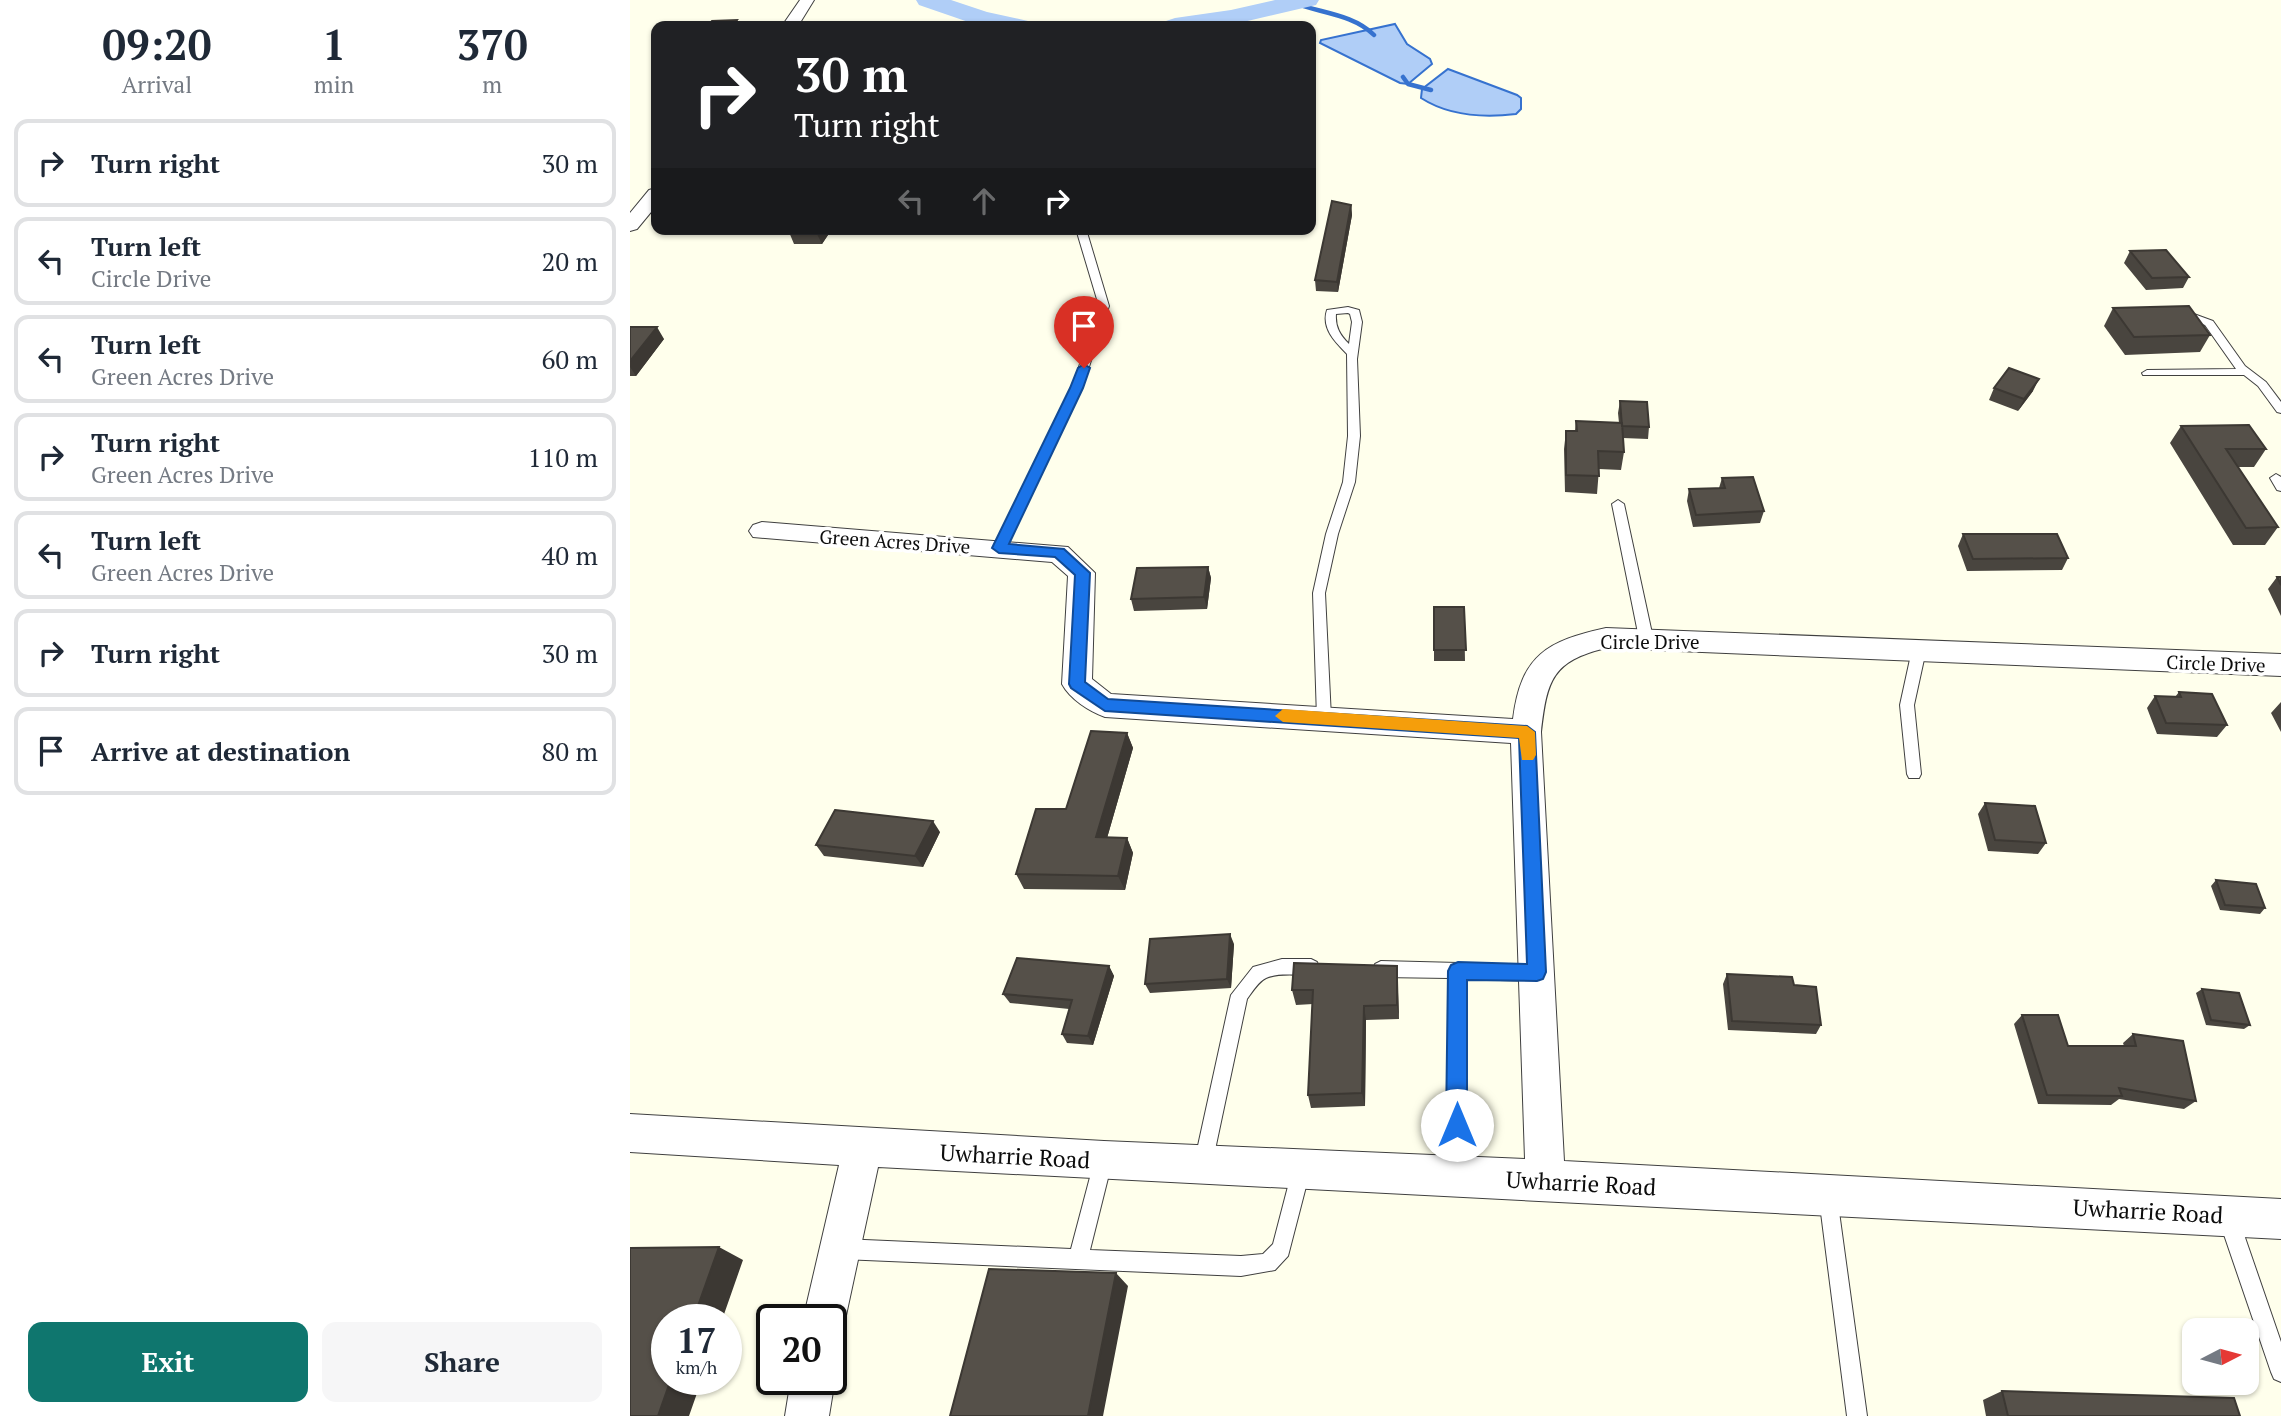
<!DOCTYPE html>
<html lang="en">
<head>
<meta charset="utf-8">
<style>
  body { margin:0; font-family:"PT Serif",serif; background:#f6f6f7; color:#1f2937; height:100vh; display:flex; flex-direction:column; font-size:26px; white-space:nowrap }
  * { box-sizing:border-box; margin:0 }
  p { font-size:23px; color:#747a83 }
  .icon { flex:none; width:38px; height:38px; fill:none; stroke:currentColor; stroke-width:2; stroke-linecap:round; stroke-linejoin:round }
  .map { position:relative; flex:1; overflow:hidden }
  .panel { display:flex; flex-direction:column; background:#fff; width:630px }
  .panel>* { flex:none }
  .top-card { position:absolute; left:21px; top:21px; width:665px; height:214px; border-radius:14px; box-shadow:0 2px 5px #0004; background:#202124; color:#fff; overflow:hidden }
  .needle { width:46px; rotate:84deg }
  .tools { position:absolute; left:1552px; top:1318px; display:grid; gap:14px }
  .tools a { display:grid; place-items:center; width:77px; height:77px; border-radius:14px; background:#fff; box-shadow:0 2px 5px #0004; font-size:35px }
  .speed { position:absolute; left:21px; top:1304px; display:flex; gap:14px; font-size:35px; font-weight:700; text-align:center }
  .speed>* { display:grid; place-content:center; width:91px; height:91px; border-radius:50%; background:#fff; box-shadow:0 2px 5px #0004; line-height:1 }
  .speed small { font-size:18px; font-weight:400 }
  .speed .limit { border:4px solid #111; border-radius:10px; background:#fff; color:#111 }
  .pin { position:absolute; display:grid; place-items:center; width:60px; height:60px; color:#fff; margin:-72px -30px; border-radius:50% 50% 50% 0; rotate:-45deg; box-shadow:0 0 7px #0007 }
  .pin .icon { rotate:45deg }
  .me { position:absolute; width:77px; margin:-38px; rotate:0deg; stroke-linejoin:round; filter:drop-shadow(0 0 5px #0008) }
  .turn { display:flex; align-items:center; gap:24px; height:147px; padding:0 28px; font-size:32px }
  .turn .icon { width:91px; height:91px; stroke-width:2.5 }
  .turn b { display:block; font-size:49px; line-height:60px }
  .lanes { display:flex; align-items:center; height:66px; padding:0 28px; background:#0003; justify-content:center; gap:35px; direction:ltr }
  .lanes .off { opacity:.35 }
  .eta { display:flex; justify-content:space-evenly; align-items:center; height:119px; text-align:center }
  .eta b { font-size:42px; font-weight:600; line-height:49px }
  .primary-button { display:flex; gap:14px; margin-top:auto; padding:14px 28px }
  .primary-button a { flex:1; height:80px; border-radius:14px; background:#0f766e; color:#fff; font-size:28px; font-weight:600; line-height:80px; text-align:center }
  .primary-button a+a { background:#f6f6f7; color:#1f2937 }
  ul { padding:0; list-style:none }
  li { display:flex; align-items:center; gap:21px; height:88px; margin:0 14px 10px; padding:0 14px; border:4px solid #e0e1e3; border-radius:14px }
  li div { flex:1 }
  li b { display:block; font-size:26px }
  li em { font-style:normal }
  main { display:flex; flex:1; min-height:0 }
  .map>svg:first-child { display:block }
</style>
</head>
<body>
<main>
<section class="panel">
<div class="eta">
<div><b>09:20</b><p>Arrival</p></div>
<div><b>1</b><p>min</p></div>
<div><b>370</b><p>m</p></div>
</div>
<ul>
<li><svg class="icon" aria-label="right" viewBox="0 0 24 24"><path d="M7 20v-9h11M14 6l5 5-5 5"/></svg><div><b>Turn right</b></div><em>30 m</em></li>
<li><svg class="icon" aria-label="left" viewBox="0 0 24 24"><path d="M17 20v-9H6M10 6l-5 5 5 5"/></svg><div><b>Turn left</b><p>Circle Drive</p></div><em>20 m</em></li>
<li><svg class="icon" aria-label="left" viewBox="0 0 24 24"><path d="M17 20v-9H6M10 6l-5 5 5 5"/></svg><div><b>Turn left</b><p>Green Acres Drive</p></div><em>60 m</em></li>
<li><svg class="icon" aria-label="right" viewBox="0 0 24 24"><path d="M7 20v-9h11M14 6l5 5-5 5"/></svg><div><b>Turn right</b><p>Green Acres Drive</p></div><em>110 m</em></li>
<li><svg class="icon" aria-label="left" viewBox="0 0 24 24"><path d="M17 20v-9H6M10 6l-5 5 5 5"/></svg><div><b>Turn left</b><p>Green Acres Drive</p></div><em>40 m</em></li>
<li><svg class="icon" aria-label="right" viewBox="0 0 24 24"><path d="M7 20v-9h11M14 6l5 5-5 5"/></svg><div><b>Turn right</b></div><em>30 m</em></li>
<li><svg class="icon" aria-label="arrive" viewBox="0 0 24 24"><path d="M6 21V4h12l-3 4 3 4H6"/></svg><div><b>Arrive at destination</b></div><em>80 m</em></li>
</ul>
<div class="primary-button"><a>Exit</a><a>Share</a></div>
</section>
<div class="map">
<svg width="1651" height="1416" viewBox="0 0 1651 1416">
  <rect width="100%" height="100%" fill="#ffffec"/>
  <path fill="#b0cef7" stroke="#3672cf" stroke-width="2" d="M765 24 777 44 800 59 802 64 778 84 770 83 690 43 691 40Z
    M818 69 887 95 891 98V109L886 114C853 118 819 116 791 98L792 89Z"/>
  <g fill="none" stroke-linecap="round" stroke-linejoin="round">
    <path stroke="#3672cf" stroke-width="4.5" d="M664 3C690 13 723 14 744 35
      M597 26 601 18
      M773 77 778 84 801 90"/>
    <path fill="#b0cef7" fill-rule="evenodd" d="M286 0H321L357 12 398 21 402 26H350L289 5Z
      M645 0H689L686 5 596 26H532L536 21 545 18 601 10Z"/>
    <defs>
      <path id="lane" d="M446 229H456L479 306 452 388 375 548 369 552 363 548 442 388 469 306Z
        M718 307 729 310 732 322 727 359 730 436 725 482 708 534 695 593 701 718 699 722H689L687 718 683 593 696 534 713 482 718 436 717 354C705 342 691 328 697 310ZM718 313 720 314 722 322 719 344C710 335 705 327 706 314Z
        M1553 310 1583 321 1615 366 1636 382 1651 402V413L1647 412 1628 386 1614 375H1513L1512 373 1517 370 1606 369 1575 325 1549 315 1548 313Z
        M1646 474 1651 477V491L1647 490 1640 478Z
        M988 500 994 504 1023 638 1016 643 1009 638 982 504Z
        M1289 645 1296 650 1284 705 1291 774 1289 778H1279L1277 774 1270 705 1282 650Z
        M652 959H681L687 962 689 967 687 972C671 978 652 971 636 978 629 981 622 992 617 999L582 1164 580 1171 573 1173 566 1171 564 1164 601 995 623 967Z
        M751 961 905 965 911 968 913 973 911 978 905 981 835 979V1172L833 1179 826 1181 819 1179 817 1172 819 978 751 977 745 974 743 969 745 964Z
        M473 1153 480 1155 482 1162 460 1250 611 1256 633 1254 643 1244 662 1171 664 1164 671 1162 678 1164 680 1171 658 1256 645 1270 611 1276 212 1259 205 1256 202 1249 205 1242 212 1239 441 1249 464 1162 466 1155Z
        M1198 1188 1205 1190 1207 1197 1237 1416H1217L1189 1197 1191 1190Z
        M1599 1210 1606 1213 1609 1220 1651 1342V1382L1644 1379 1641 1372 1589 1220 1592 1213Z"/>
      <path id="street" d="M170 0H184L168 26H152Z
        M26 188V206L7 229 0 231V213L19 190Z
        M132 522 438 547 465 573 462 679 481 694 883 719C891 655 917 641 976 628L1651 654V676L976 648C922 661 917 680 911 732L934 1161 1651 1199V1239L248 1167 215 1320 209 1335 201 1338V1320H173L209 1165 0 1152V1114L474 1141 895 1159 881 743 475 717C459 711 440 699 432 684L438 576 422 562 123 537 119 531 123 525Z
        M201 1370 205 1379 199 1416H155L161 1379H201Z"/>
    </defs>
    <use href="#lane" stroke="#404040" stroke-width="2"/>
    <use href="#street" stroke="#404040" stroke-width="2"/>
    <use href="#lane" fill="#fff" fill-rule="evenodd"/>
    <use href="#street" fill="#fff" fill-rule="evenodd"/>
  </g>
  <path fill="#49453f" d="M721 205 722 215 708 292 686 291 685 280Z
    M202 229 192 244H164L159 232Z
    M1500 251 1559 277 1553 288 1516 290 1494 263Z
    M1483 308 1580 335 1570 352 1495 355 1474 326Z
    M0 327 34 339 6 376H0Z
    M1364 388 1403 391 1388 411 1359 400Z
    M990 401 1019 427 1018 439 993 438 994 452 991 470 969 469 967 494 935 492 934 449 936 431H945L946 421 989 423 988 413Z
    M1551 426 1636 449 1624 467H1608L1648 527 1635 545H1603L1540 443Z
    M1092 478 1134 511 1130 523 1063 527 1057 501 1059 489 1089 488Z
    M1333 534 1438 558 1432 570 1337 571 1328 546Z
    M578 567 581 578 577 609 504 611 501 599Z
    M1647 577H1651V616L1638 589Z
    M804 607H834L835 661H804Z
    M1549 692 1597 725 1587 737 1527 734 1517 708 1525 696 1545 697Z
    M1651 702V732L1641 713Z
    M497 733 503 748 477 838H497L503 853 495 890 394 889 386 874Z
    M1355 803 1416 843 1408 854 1358 851 1348 814Z
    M310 832 293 867 194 856 186 845Z
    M1586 880 1635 908 1630 914 1590 910 1581 886Z
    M604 944 601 988 520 993 515 984Z
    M479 966 484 976 463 1045 437 1043 432 1034 439 1009 380 1003 373 994Z
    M767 966 769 1019 736 1020 735 1106 681 1108 678 1095 683 1004 666 1005 662 990Z
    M1097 974 1164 985 1191 1025 1186 1034 1098 1030 1093 984Z
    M1572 989 1620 1025 1614 1029 1576 1025 1566 993Z
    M1392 1015 1438 1046H1494L1493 1043 1503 1034 1566 1101 1554 1109 1489 1099 1481 1105 1408 1104 1384 1024Z
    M1372 1391 1610 1416H1356L1353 1400Z"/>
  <path fill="#3c3833" d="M107 20 110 26H103Z
    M721 205 722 215 708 292 707 282Z
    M189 229H202L192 244 186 232Z
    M27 327 34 339 6 376 0 367V361Z
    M1409 379 1403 391 1388 411 1394 399Z
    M578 567 581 578 577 609 574 597Z
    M497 733 503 748 473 852 466 837Z
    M303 821 310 832 293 867 285 856Z
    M497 838 503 853 495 890 488 876Z
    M600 934 604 944 601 988 597 979Z
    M479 966 484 976 463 1045 458 1036Z
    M767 966 768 980 769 1019 767 1005Z
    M734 1006 736 1020 735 1106 732 1093Z
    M89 1247 113 1260 92 1320H63Z
    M486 1273 498 1286 473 1416H458Z
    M41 1379H72L59 1416H28Z"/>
  <path fill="#555049" stroke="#3c3833" stroke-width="2" d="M107 20 103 26H78L82 21Z
    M702 201 721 205 707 282 685 280Z
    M161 229H189L186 232H159Z
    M1536 250 1559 277 1522 278 1500 251Z
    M1559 306 1580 335 1504 337 1483 308Z
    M0 327H27L0 361Z
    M1379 368 1409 379 1394 399 1364 388Z
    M990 401 1017 402 1019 427 992 426Z
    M946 421 992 423 994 452 968 451 969 476 936 475V431H947Z
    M1619 425 1636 449H1596L1648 527 1616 528 1551 426Z
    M1123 477 1134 511 1066 515 1059 489 1095 488 1092 478Z
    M1333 534H1427L1438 558 1343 559Z
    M578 567 574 597 501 599 507 568Z
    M1647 577H1651V585Z
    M804 607H834L836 650H804Z
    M1549 692 1582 694 1597 725 1536 723 1525 696 1551 697Z
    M461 731 497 733 466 837 497 838 488 876 386 874 406 809H436Z
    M1355 803 1405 806 1416 843 1365 840Z
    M205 810 303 821 285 856 186 845Z
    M1586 880 1626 884 1635 908 1595 905Z
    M600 934 597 979 515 984 520 939Z
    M387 958 479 966 458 1036 432 1034 442 1000 373 994Z
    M664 963 767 966V1005L734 1006 732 1093 678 1095 683 990H662Z
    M1097 974 1162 977 1164 985 1186 987 1191 1025 1102 1021Z
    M1572 989 1609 993 1620 1025 1581 1020Z
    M1392 1015H1428L1438 1046H1506L1503 1034 1553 1041 1566 1101 1489 1088 1492 1096 1417 1095Z
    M89 1247 63 1320H37V1379H41L28 1416H0V1248Z
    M359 1269 486 1273 458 1416H320Z
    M1372 1391 1604 1398 1610 1416H1378Z"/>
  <path fill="#1a73e8" stroke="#114b97" stroke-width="2" d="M454 364 460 368 453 388 379 544 434 549 460 573 455 682 478 699 897 726 905 732 916 972 913 979 907 981 837 980V1125L834 1132 827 1135 819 1132 816 1125 818 971 821 965 828 962 897 964 889 738 475 711 441 688 439 684 445 575 425 557 369 553 362 548 440 388 448 368Z"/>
  <path fill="#f59e0b" d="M653 709 897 726 905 732 906 755 903 760H892L889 738 653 722 645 716Z"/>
  <g text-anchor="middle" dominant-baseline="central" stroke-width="7" stroke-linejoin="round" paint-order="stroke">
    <g font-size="19" fill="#0d0d0d" stroke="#fff">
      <text transform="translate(265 541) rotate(4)">Green Acres Drive</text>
      <text x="1020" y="641">Circle Drive</text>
      <text transform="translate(1586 663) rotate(2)">Circle Drive</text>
    </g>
    <g font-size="23" fill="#0d0d0d" stroke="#fff">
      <text transform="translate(385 1156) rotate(3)">Uwharrie Road</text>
      <text transform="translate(951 1183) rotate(3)">Uwharrie Road</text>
      <text transform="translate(1518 1211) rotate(3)">Uwharrie Road</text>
    </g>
  </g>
</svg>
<div class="tools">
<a><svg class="needle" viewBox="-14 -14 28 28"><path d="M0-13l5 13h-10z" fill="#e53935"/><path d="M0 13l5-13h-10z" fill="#747a83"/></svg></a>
</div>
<div class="speed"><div>17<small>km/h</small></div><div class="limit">20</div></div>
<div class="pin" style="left:454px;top:368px;background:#d93025"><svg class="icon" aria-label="arrive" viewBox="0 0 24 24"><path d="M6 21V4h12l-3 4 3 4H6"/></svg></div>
<svg class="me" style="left:827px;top:1125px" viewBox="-20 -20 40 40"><circle r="19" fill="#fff"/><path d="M0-13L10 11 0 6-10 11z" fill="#1a73e8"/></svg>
<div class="top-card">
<div class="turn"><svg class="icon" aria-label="right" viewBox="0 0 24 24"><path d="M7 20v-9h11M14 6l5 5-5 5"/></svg><div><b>30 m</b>Turn right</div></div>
<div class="lanes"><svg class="icon off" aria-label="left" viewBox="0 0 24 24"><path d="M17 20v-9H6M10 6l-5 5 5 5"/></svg><svg class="icon off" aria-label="ahead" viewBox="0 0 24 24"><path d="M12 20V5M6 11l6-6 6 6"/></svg><svg class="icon" aria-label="right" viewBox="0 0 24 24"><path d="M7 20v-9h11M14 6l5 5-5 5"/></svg></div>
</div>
</div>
</main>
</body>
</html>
